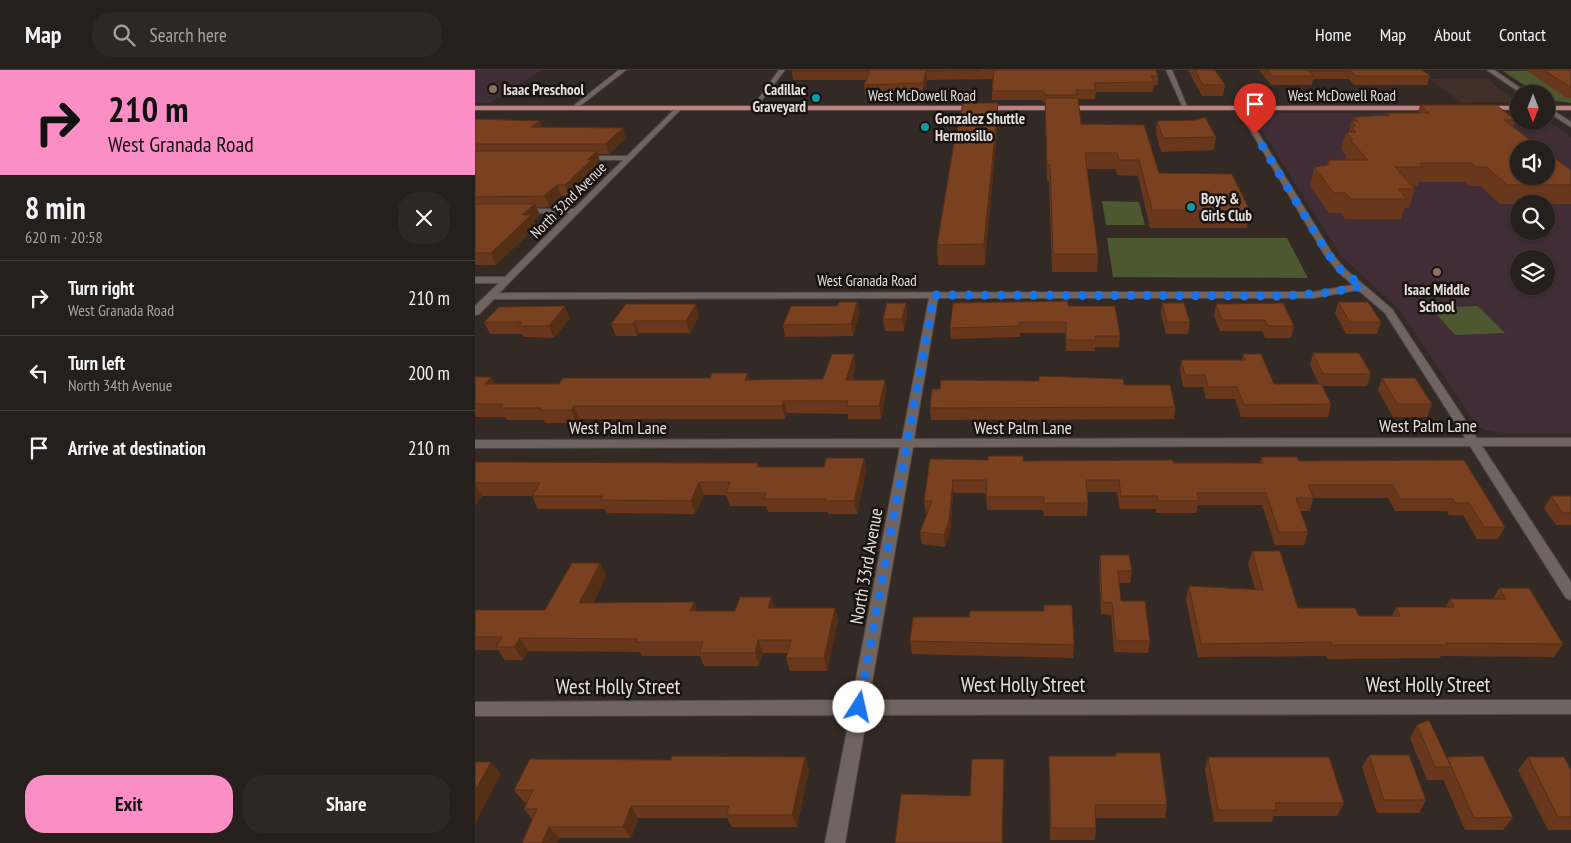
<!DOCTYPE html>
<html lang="en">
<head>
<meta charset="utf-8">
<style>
  body { margin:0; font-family:"PT Sans Narrow",sans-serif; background:#2e2825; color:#f1f3f6; height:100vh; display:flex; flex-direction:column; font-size:19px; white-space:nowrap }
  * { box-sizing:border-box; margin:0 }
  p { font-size:16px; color:#a4a3a3 }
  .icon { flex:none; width:28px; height:28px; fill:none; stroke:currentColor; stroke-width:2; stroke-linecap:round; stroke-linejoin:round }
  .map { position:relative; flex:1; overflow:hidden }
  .drawer { display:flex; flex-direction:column; background:#26201c; width:475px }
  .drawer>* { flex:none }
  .hud { background:#fb8fc5; color:#111; overflow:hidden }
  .needle { width:32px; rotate:180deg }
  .tools { position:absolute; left:1035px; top:15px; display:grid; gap:10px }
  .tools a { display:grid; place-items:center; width:45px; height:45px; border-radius:50%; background:#26201c; box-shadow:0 1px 4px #0004,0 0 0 1px #423e3b; font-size:25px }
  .pin { position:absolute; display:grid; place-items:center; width:42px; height:42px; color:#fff; margin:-51px -21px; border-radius:50% 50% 50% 0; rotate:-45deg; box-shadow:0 0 5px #0007 }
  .pin .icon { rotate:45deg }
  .me { position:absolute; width:55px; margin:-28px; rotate:10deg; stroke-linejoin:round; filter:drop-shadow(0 0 4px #0008) }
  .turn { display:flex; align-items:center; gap:18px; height:105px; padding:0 25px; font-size:22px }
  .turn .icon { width:65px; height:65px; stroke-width:2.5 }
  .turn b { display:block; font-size:35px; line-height:42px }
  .round { display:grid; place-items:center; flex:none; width:52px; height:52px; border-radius:20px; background:#2e2825 }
  .summary { display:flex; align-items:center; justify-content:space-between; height:85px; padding:0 25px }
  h1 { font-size:30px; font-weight:600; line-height:38px }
  .primary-button { display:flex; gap:10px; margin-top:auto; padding:10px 25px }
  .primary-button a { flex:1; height:58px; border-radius:20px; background:#fb8fc5; color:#111; font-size:20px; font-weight:600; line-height:58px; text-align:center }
  .primary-button a+a { background:#2e2825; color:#f1f3f6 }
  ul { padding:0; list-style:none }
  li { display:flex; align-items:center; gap:15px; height:75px; padding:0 25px; border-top:1px solid #423e3b }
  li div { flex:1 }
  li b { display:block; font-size:19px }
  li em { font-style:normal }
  header { display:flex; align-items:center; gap:30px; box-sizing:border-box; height:70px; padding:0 25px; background:#26201c; border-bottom:1px solid #423e3b }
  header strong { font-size:24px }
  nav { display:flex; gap:28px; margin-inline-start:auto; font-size:18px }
  .search { width:350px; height:45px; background:#2e2825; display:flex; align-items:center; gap:12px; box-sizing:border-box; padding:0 18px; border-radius:20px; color:#a4a3a3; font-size:19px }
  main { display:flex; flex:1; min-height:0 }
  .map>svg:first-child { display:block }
</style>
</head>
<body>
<header>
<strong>Map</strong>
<div class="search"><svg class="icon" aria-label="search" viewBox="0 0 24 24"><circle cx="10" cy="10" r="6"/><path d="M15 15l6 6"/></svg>Search here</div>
<nav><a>Home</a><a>Map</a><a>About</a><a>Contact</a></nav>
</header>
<main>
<section class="drawer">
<div class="hud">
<div class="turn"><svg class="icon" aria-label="right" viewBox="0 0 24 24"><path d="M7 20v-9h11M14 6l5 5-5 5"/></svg><div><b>210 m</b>West Granada Road</div></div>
</div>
<div class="summary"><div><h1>8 min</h1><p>620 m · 20:58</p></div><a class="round"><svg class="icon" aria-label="close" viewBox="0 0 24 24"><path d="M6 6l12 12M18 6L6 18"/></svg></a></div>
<ul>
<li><svg class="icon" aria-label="right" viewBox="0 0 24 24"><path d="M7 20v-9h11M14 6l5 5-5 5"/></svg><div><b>Turn right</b><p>West Granada Road</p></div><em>210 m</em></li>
<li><svg class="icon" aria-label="left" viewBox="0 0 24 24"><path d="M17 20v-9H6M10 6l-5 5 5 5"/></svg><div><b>Turn left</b><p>North 34th Avenue</p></div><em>200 m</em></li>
<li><svg class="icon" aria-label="arrive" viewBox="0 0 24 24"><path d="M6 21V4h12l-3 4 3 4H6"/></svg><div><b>Arrive at destination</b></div><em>210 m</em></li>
</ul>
<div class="primary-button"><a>Exit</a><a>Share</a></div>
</section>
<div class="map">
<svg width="1096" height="773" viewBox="0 0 1096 773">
  <rect width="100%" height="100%" fill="#332a25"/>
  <path fill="#403029" d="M1011 8 1042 32 987 33 955 9Z"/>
  <path fill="#402d36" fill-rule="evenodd" d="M0 0H67L15 33H0Z
    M786 43H1044V51H1071V49L1096 67V363H1026L1009 360 1001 354 923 238 866 186 779 48 778 46ZM1044 79H1071V106H1044ZM1044 134H1071V161H1044ZM1044 189H1071V216H1044Z"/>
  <path fill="#4d5831" d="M1096 0V33L1072 30 1071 24H1062L1028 1Z
    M627 131 664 132 670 155H631Z
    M632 168H812L833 208 638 207Z
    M1003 236 1030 263 980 265 956 238Z"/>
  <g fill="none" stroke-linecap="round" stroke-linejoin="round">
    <defs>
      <path id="street" d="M144 0H151L101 39H97V37Z
        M304 0H310L280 39H276Z
        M691 0H697L713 39 708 38Z
        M202 37 207 38 24 223 838 222 878 215 863 202 849 184 762 38 765 36 768 38 857 183 869 198 917 239 1002 368H1096V376H1007L1096 512V530L1091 528 995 376 438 377 394 630H1096V644L392 645 370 773H350L375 645 0 646V632L377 630 425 377 0 378V370L427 369 454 228 19 229 4 244 0 245V236L24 213H0V207H30L94 143H43V139H99L148 90H104V86H152ZM883 220 910 243 990 368 439 369 463 228H838Z"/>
      <path id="secondary" d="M1012 0H1019L1054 24H1047Z
        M1071 36 1096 52V57L1071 41Z"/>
      <path id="primary" d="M0 36H961L964 38 961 40H0Z
        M1009 36H1044V40L1007 39Z
        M1071 36H1096V40H1071Z"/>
    </defs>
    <use href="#street" stroke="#504743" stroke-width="2"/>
    <use href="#secondary" stroke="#504743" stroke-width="2"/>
    <use href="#primary" stroke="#504743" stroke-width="2"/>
    <use href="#street" fill="#6f645f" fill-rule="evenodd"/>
    <use href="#secondary" fill="#6f645f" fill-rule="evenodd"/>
    <use href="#primary" fill="#c08181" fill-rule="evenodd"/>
  </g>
  <path fill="#69381c" d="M317 0H681L683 6V15H679L678 22H621L620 29H603L606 54 669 55 684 103 775 141 772 158H675L663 106 642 105 641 99H612L623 184 622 202H577L574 111H572L570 34 567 30H517V21L518 9 452 10 448 23 390 24 389 15 391 10H318L317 1Z
    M713 0H740L750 15 748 26H727Z
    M784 0H947L955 6 952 15H879L874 9H838L837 15H796Z
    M1051 0H1096V28H1091Z
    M523 33V49L510 195H463L462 175Z
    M945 35 1041 50 1038 57 1096 100V134H1025L1005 116H994L990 112H944L942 116H938L940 119 934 138H929L926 149H870L866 143H854L835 116 839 97 851 96 853 90H871L870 88 871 85 866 80 871 62H874L876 51H878L879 47 912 45V43H943Z
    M0 49 65 51 67 57 151 68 134 84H123L125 92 119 98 120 101 94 126H86L74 137 62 138 65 145 58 151 61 157 21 195H0Z
    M682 51 741 67 739 80 686 82 681 64Z
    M382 232 384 243 378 266 310 267 308 255 362 236Z
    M863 232 906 252 902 264H871L860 243Z
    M431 233 432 245 429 261H410L408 249Z
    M687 233 715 252 713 264H691L686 244Z
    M221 234 224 246 215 263H164L162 266H141L136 254Z
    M741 234 819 256 816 268H790L787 261H745L739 246Z
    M593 236 645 266 644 277H620V281H591L590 263H545V267L476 269 475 258Z
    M95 248 79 268 49 267 47 264H15L9 252Z
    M838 283 896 304 892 316H848L856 334 853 347H766L760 329H731L728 317H708L705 302 706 290H767L768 284 799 314H844L835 295Z
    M381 296 377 310H410L411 322 406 349H373V344L312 343 310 349H104L102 353H70L69 350H32L30 347H0V307H16L19 314H84L275 310 348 309Z
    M907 308 957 334 952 347H918L903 320Z
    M649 315 700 337 699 349 456 350 455 338Z
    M786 387 824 391 989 390 1030 457 1023 469H1002L988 445H974L972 441H920L913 428H838L835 441H825L833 462 829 475H800L787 435H723L721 443H681V439H645L642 422H612L613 433 612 446H569L568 440H512L511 423H478L475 464 470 477 447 474 445 462 452 444H451L449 431 455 389 548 391 785 393Z
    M389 388 391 401 382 444H353V442H293L291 436H255L251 425H229L220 444 132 443 130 439H63L57 426H7L0 436V392L283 393 284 397H349Z
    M1076 426H1096V455H1081L1069 438Z
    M777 481 823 538 884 546H917L921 537H971L975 529H1018L1024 518 1088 574 1079 587 966 586 965 588 852 589 851 586 723 587 711 530 714 516 780 519 773 494Z
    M625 485 657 501 655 513H644L646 531 675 571 673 583 639 582 636 545 626 544 624 496Z
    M125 493 131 506 118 533 222 541H260L296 527 299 538H360L363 551 352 601H315L311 588 313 583H288L284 596H229L225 586H167L165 582 53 581 48 590H30L23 580H0V540H70Z
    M435 571 599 575 598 588 437 584Z
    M942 655 972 688V687L1038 747 1028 760H990L968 709V710H952L935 668Z
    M641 683 692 735 690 748H620L621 758 620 770H575L574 699V686H640Z
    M894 685 951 730 944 743H902L887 697Z
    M330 687 334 700 322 757H257L252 748H163L156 768H84L58 750 49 739 52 732H49L39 720 196 690Z
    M733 687 869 733 862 746H799L797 752H739L730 700Z
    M1053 687 1096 700V760H1073L1043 700Z"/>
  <path fill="#552e16" d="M451 1 452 10 448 23V13Z
    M523 33V49L510 195 509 174Z
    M65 51 69 61 56 57Z
    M148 58 151 68 134 84 130 74Z
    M122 81 125 92 119 98 120 101 94 126 90 115 112 90Z
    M82 115 86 126 74 137 69 126Z
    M60 134 65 145 58 151 61 157 21 195 16 183 47 145Z
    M382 232 384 243 378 266 376 254Z
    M431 233 432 245 429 261 427 249Z
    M221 234 224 246 215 263 211 251Z
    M90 236 95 248 79 268 74 256Z
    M160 251 164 263 162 266 158 254Z
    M379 284 381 296 373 322 371 310Z
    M273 303 276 315 270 310Z
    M16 307 22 319 10 314Z
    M410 310 411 322 406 349 404 336Z
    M309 331 312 343 310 349 307 336Z
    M99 336 104 349 102 353 96 340Z
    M389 388 391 401 382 444 379 431Z
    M478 410V423L475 464 470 477 469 465Z
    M224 412 229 425 220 444 216 431Z
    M0 414 7 426 0 436Z
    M125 493 131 506 111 546 104 533Z
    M296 527 300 540 293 538Z
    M219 532 224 545 215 541Z
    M360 538 363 551 352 601 349 588Z
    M45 568 53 581 48 590 39 577Z
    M283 570 288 583 284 596 280 583Z
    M330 687 334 700 322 757 317 745Z
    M529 689 528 773H527Z
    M16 692 26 704 0 754V721Z
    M156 736 163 748 156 768 148 757Z
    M74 757 84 768 82 773H67Z"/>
  <path fill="#7a4120" stroke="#552e16" d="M317 0H506L451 1 448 13 389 15 395 1H317Z
    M519 0H681L683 6H676L679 12 619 13 621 20H601L602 25H570L568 21H517Z
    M720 0H740L750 15H728Z
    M792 0H947L955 6H881L876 1H833L839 6H797Z
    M1069 0H1096V17H1095Z
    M570 28H603L606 54 669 55 684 103 757 104 775 141 677 140 664 90H644L642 83H610L623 184H578L575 95H572Z
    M488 33H523L509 174 462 175 478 79Z
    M945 35H1021L1041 50H1029L1067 79H1044V106H1071V82L1096 100V115H1032L1012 97H1001L997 93H945L948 97H920L940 119H923L932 129H875L871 123H859L839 97 854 95 852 92H855L853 90H893L875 70H878L871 62H881L876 56H881L876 51H883L879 47 915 45 912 43H954Z
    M730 47 741 67 688 68 682 51 722 50Z
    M0 49 65 51 56 57 148 58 130 74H0Z
    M0 81H122L112 90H116L90 115H82L69 126 0 127Z
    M0 134H60L47 145H56L16 183H0Z
    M593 231V236H640L645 266H620L621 270H591V252H545V256L475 258 478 233Z
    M364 232H382L376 254 308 255 316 236H362Z
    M863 232H893L906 252H875Z
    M412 233H431L427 249H408Z
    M687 233H709L715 252H692Z
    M808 233 819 256H793L790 250H747L741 234Z
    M151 234H221L211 251H160L158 254H136Z
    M90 236 74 256H44L47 252H9L24 237Z
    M838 283H884L896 304H848Z
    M357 284H379L371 310H410L404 336H371L373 331H309L307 336H99L96 340H65L66 338H25L28 334H0V307H16L10 314H84L88 308H235L237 303H273L270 310 348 309Z
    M768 284H786L799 314H846L856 334 769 335 762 317H733L730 305H710L706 290H770Z
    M564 306 648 309 649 315H695L700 337 455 338 457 319H465L466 310 564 311Z
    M907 308H940L957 334H922Z
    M513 386H548V391L698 390V393H788L786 387H822L824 391 989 390 1030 457H1009L994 433H980L978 429H925L918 415H833L839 428H821L833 462H804L791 423H722L724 431H683L682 426H646L644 410H611L613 433H569V427H511L512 410H478L474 451 469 465 445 462 457 431H449L455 389 513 390Z
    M351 388H389L379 431H350L351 429H289L291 423H251L255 412H224L216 431 126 430 128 426H57L65 413H0V392L233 393H283L282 397H349Z
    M1076 426H1096V443H1088Z
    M777 481H805L823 538H880L884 546H925L921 537H979L975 529H1031L1024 518H1054L1088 574 971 573 972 575H857L856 572 726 574 714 516 788 520Z
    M625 485H654L657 501H643L646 531H670L675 571H641L637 533 627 532Z
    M97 493H125L104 533 219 532 215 541H260L265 527H296L293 538H360L349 588H311L316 570H283L280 583H224L228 572H161L162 569 45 568 39 577H21L27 567H0V540H70Z
    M569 535H597L599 575 435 571 438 547H494L495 541H569Z
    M954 650 976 697H960L942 655Z
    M641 683H685L692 735H620L621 758H576L574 686H641Z
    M894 685H934L951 730H909Z
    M197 686 330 687 317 745H251L254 736H156L148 757H74L67 773H47L62 739H49L58 720H39L55 689 196 690Z
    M1008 686 1038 747 999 748 972 687Z
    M733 687H854L869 733H800L802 740H743Z
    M1053 687H1089L1096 700V747H1083Z
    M497 689H529L527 773H420L426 724 495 726Z
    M0 692H16L0 721Z"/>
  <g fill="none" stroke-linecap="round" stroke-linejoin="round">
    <path stroke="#1a73e8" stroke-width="9" stroke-dasharray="0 16.2" d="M384 637 459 225 809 226 858 222 887 216 866 200 853 184 780 64"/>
  </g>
  <g fill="#8d6e63" stroke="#181311" stroke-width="2">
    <circle cx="18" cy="19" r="5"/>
    <circle cx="962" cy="202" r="5"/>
  </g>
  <g fill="#0f9aa8" stroke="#181311" stroke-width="2">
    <circle cx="341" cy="28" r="5"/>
    <circle cx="450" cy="57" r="5"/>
    <circle cx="716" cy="137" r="5"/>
  </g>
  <g text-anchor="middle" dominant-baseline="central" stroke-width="5" stroke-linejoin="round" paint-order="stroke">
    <g font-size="15" font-weight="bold" fill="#e5dfdb" stroke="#181311" text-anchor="start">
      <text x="28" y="19">Isaac Preschool</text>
      <text x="331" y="19" text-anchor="end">Cadillac<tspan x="331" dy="17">Graveyard</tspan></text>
      <text x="460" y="48">Gonzalez Shuttle<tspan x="460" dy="17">Hermosillo</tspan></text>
      <text x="726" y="128">Boys &amp;<tspan x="726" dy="17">Girls Club</tspan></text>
      <text x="962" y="219" text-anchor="middle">Isaac Middle<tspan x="962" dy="17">School</tspan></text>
    </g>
    <g font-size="15" fill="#e5dfdb" stroke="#181311">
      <text x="447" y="25">West McDowell Road</text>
      <text x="867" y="25">West McDowell Road</text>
      <text transform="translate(93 130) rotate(-45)">North 32nd Avenue</text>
      <text x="392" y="210">West Granada Road</text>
    </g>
    <g font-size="18" fill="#e5dfdb" stroke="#181311">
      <text x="953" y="355">West Palm Lane</text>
      <text x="143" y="357">West Palm Lane</text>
      <text x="548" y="357">West Palm Lane</text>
      <text transform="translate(391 496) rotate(-80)">North 33rd Avenue</text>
    </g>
    <g font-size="21" fill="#e5dfdb" stroke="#181311">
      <text x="548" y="614">West Holly Street</text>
      <text x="953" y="614">West Holly Street</text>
      <text x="143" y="616">West Holly Street</text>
    </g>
  </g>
</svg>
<div class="tools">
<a><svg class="needle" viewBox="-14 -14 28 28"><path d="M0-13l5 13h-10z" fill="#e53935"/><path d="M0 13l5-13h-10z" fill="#a4a3a3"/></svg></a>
<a><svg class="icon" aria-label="sound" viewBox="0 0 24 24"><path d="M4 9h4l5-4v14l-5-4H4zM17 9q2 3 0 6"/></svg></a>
<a><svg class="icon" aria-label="search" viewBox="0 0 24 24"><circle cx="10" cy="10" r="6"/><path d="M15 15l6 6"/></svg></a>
<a><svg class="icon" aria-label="layers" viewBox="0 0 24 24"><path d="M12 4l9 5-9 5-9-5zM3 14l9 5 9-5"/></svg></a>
</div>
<div class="pin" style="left:780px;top:64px;background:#d93025"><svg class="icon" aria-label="arrive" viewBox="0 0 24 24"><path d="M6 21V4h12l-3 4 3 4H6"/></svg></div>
<svg class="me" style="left:384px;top:637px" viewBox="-20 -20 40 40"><circle r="19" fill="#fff"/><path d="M0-13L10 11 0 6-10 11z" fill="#1a73e8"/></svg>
</div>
</main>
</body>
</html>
